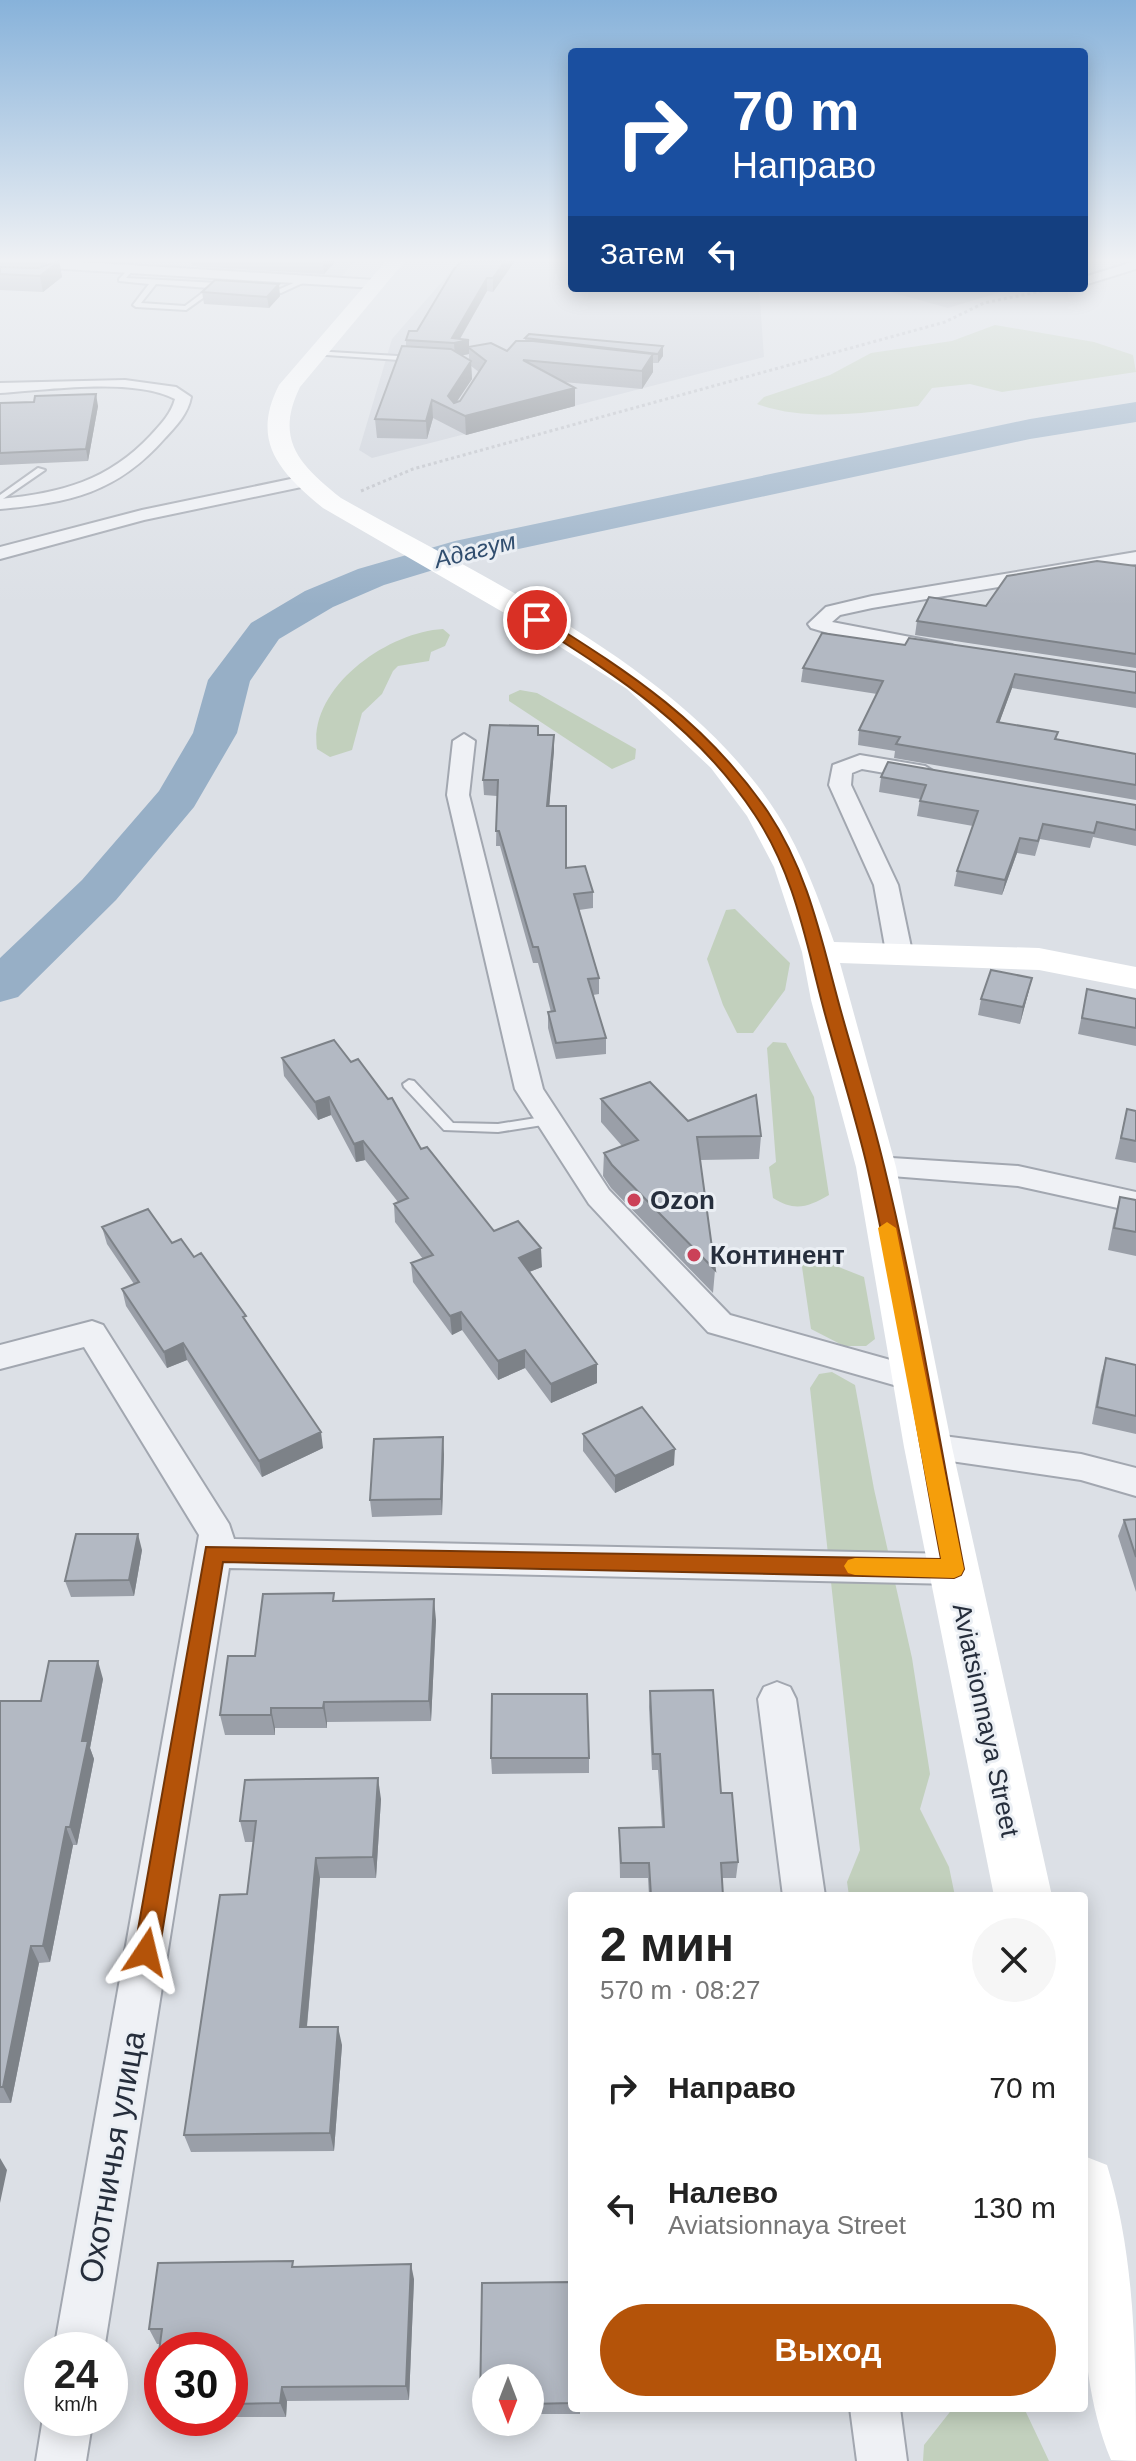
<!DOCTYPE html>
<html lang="ru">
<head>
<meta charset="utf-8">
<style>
  body { margin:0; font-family:Helvetica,sans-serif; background:#f6f6f6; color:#222; height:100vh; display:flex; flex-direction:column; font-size:30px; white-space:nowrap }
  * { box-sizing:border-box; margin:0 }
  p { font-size:26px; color:#767676 }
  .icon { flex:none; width:44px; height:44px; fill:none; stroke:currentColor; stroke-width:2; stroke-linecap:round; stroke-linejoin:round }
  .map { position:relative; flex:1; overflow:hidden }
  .sheet { position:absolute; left:568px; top:1892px; width:520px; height:520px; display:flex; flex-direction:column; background:#fff; border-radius:8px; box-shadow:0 4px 20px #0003 }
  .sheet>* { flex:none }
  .hud { position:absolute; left:568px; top:48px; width:520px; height:244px; border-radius:8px; box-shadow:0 4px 20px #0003; background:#1a4fa0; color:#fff; overflow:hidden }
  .needle { width:52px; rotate:180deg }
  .tools { position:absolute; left:472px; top:2364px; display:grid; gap:16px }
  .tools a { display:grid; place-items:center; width:72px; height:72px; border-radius:50%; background:#fff; box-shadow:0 4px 20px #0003; font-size:40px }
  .speed { position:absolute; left:24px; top:2332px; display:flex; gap:16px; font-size:40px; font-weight:700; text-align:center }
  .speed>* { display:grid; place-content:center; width:104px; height:104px; border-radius:50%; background:#fff; box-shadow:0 4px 20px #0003; line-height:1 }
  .speed small { font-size:20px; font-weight:400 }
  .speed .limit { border:12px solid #d22; background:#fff; color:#111 }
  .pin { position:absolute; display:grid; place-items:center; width:68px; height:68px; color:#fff; margin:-34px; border:4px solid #fff; border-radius:50%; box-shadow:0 2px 8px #0007 }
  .me { position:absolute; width:88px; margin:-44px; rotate:10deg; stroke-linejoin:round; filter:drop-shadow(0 0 6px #0008) }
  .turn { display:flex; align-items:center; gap:28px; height:168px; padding:0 32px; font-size:36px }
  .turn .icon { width:104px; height:104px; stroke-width:2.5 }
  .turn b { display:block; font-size:56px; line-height:68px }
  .then { display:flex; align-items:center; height:76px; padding:0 32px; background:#0003; gap:16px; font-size:30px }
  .round { display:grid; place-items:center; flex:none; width:84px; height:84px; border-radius:42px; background:#f6f6f6 }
  .headline { display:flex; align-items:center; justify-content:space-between; height:136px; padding:0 32px }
  h1 { font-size:48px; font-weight:700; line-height:60px }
  .primary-button { display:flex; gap:16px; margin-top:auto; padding:16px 32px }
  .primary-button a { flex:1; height:92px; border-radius:48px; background:#b45309; color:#fff; font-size:32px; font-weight:700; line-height:92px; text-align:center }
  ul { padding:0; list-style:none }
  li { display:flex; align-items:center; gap:24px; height:120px; padding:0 32px }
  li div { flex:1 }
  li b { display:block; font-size:30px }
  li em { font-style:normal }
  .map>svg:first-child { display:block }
</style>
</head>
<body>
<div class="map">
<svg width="1136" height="2461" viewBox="0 0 1136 2461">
  <rect width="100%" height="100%" fill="#dce0e6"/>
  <path fill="#cacfd8" d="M78 261H355L340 278Z
    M460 261H572V288H759L764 357 372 458 359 450 392 339Z
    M876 288H1014L948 308Z"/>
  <path fill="#c2d0bd" d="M995 325 1094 342 1133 355 1136 372 1002 392 970 384 932 388 918 406C867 413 806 422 757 404L764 397 830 375 871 353 952 341Z
    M443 629 450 635 445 646 431 652 429 661 398 666 393 671 382 694 362 713 352 750 330 757 317 749C308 688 387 632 443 629Z
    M520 690 537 693 636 749 635 759 612 769 509 701V695Z
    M735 909 790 963 785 990 753 1033H737L723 1005 707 959 726 910Z
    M773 1042 786 1043 814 1097 829 1195C808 1207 795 1212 773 1198L769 1167 776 1162 767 1048Z
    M801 1260H821L864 1277 875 1339 866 1346H844L811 1329Z
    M832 1372 855 1385 874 1489 912 1658 930 1774 920 1809 949 1867 955 1896H849L847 1882 860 1850 810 1388 819 1374Z
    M953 2408H1024L1049 2461H923L924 2445Z"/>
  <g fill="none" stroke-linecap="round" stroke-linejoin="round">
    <path fill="#97afc6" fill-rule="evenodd" d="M1136 402V422L1030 439 463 561 384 585 333 607 279 639 250 681 237 733 194 807 116 900 18 997 0 1002V958L82 880 159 791 193 733 208 680 251 623 305 591 358 569 455 541 1030 419Z"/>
    <defs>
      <path id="lane" d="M131 267 134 269 126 278 217 283 230 287 217 288 186 310 136 307 133 305 149 284 119 281V279ZM156 284 209 288 185 306 141 303Z
        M305 278 307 281 281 293 261 290 264 288 280 289Z
        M314 351 414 357 418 359 414 361 312 354Z
        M38 468 45 470 0 501V495Z
        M409 1080 414 1081 453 1123 498 1124 549 1116 556 1120 549 1124 498 1132 444 1130 404 1087 403 1084Z"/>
      <path id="street" d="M0 261H64L375 280 382 284 375 288 0 265Z
        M1136 261V269L1084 285V277Z
        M125 380 176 387 191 397C188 414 176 426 165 438 117 493 69 503 0 509V499C61 493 108 481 151 435 161 424 171 414 175 399 133 377 47 390 0 393V383Z
        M305 476 314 481 311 485 144 520 0 559V547L142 510Z
        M1136 552V564L872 608 840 615 832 622 952 645 955 649 952 653 945 655 855 641 811 628 808 624 826 607 872 596Z
        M464 734 475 741 469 795 543 1089 609 1190 730 1315 926 1370 931 1379 926 1388 915 1391 708 1332 589 1204 515 1089 447 795 453 741Z
        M860 755 925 766 936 773 925 780 862 769 852 773 851 785 898 885 912 952 899 960 886 952 874 885 829 785 833 765Z
        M876 1157 1018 1166 1136 1192V1212L1018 1186 866 1174 862 1167 866 1160Z
        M92 1321 103 1325 229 1524 234 1539 954 1554 967 1559 972 1569 967 1579 954 1584 229 1568 104 2350H54L199 1535 84 1347 0 1369V1345Z
        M928 1434 1081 1454 1136 1468V1496L1081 1480 916 1456 911 1447 916 1438Z
        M777 1682 790 1687 796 1699 825 1896H783L758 1699 764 1687Z
        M850 2408H900L907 2461H857Z
        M43 2418H93L86 2461H36Z"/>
    </defs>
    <use href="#lane" stroke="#a2a7b0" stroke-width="4"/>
    <use href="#street" stroke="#a2a7b0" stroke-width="4"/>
    <path stroke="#bbbec5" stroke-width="3" stroke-dasharray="3 3" stroke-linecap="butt" d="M361 491 413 469 945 322 984 303 1057 288"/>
    <use href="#lane" fill="#eff1f5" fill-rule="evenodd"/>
    <use href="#street" fill="#eff1f5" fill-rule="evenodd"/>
    <path fill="#fff" fill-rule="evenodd" d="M386 261H405L300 387C274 440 300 465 341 498 488 581 685 668 778 815 803 855 818 897 834 942L1039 948 1136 967V989L1039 970 840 963 896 1167 952 1447 1052 1896H994L904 1447 856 1167 811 1000 802 952 774 867 747 816 711 768 627 689 527 626 323 508C280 472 250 442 279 385Z
      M1084 2156 1107 2165C1136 2259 1136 2362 1136 2461L1111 2460C1072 2365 1084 2256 1084 2156Z"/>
  </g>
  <path fill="#9a9fa8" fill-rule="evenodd" d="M0 261H47V265L59 261 62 277 43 292 0 290Z
    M191 261H336L324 274 192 266Z
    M462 261H515L493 292 487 291 460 339 469 340V347L507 351 525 341V338L663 346V356L658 363H653V372L642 389 563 382 575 388V406L466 435 433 418 427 439 377 438 375 419 406 346V340L417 331ZM469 354V360L461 355ZM471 366 479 372 460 401 456 402 472 379Z
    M202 292 280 296 269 308 204 304Z
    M0 403 98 406 88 461 0 465Z
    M1136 566V668L915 635 917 621 986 606Z
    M905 645 1136 672V708L1012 688 999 723 1056 739 1136 754V800L894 758 895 751 858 745 859 730 877 694 801 682 803 668Z
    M538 735H554V750L549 806 566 868 593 892V908L579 910 599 978V994L593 995 606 1038V1054L556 1059 548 1028V1012H551L538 963H533L500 846H496L497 796 484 795 483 780Z
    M881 777 1136 805V846L1093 837 1090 848 1040 839 1035 856 1017 853 1002 895 954 886 957 871 973 826 917 816 920 799 879 792Z
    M1032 978 1020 1024 978 1015 981 999Z
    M1087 989 1136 999V1046L1078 1034Z
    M282 1058 421 1149 494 1231 542 1267 529 1272 597 1383 551 1403 525 1368 498 1380 462 1330 452 1335 413 1282 411 1263 423 1259 395 1222 394 1204 398 1202 365 1160 356 1162 331 1115 318 1120 284 1076Z
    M601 1099 688 1121 761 1136 759 1159 700 1160 715 1270 713 1293 611 1188 603 1176 604 1153 622 1146 601 1122Z
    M1127 1109 1136 1111V1163L1115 1159Z
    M1120 1197 1136 1200V1256L1108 1250 1114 1219Z
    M102 1227 172 1243 194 1257 247 1324 323 1448 262 1477 187 1360 167 1368 126 1306 122 1289 134 1284 107 1244Z
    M1106 1358 1136 1365V1434L1092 1424 1101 1375Z
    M583 1434 674 1465 615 1493 583 1451Z
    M444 1454 442 1515 372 1517 370 1500Z
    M1136 1519V1592L1118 1536 1124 1520Z
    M142 1550 134 1596 71 1597 65 1581Z
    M335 1601 436 1620 431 1721 327 1722V1728H275V1735H225L220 1715 255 1656Z
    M103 1679 90 1748 94 1759 77 1845H73L50 1962 39 1963 11 2103H0V1701H41Z
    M650 1691 721 1793 738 1862 736 1878H722L723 1896H649L648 1878H620L619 1828 662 1827 658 1770H652L649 1707Z
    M491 1758H589V1773L492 1774Z
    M381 1799 376 1878H320L307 2027 342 2045 334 2151 191 2152 184 2135 247 1894 253 1842H245L240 1821Z
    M295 2266 414 2279 409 2400 287 2401 286 2417H230V2350H162V2418H160L152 2404 160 2344H157L149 2329Z
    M572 2282V2408H580V2414H530V2378H486V2415H481L480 2404 482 2283Z"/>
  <path fill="#7d8288" d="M59 261 62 277 43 292 40 276Z
    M323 261H336L324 274Z
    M505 261H515L493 292V278Z
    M487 278V291L458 342 469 340V354L455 357 454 343 452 338Z
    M279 284 280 296 269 308 267 297Z
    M663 346V356L658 363V354Z
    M653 354V372L642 389V371Z
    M471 361 472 379 452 409 448 396Z
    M575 388V406L466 435 465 416Z
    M96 394 98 406 88 461 86 449Z
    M432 400 433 418 427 439 426 421Z
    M1015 674 1012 688 994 737 997 722Z
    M554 735V750L548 822 547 806Z
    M1020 838 1017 853 1002 895 1005 880Z
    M1032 978 1028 994 1020 1024 1023 1007Z
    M329 1097 331 1115 318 1120 315 1102Z
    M363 1141 365 1160 356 1162 354 1144Z
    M541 1248 542 1267 519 1276V1258Z
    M461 1312 462 1330 452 1335 450 1316Z
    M183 1343 187 1360 167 1368 164 1352Z
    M525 1350V1368L498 1380V1361Z
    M597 1364V1383L551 1403V1384Z
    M321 1432 323 1448 262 1477 259 1461Z
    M443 1437 444 1454 442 1515 441 1499Z
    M675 1449 674 1465 615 1493V1476Z
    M138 1534 142 1550 134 1596 129 1580Z
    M434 1599 436 1620 431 1721 429 1701Z
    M98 1661 103 1679 90 1748 94 1759 77 1845 70 1827 82 1741Z
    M324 1702 327 1722V1728L323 1708Z
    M271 1708 275 1728V1735L271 1715Z
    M378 1778 381 1799 376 1878 373 1857Z
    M66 1827 73 1845 50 1962 43 1946Z
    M316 1858 320 1878 305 2046 300 2027Z
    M31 1946 39 1963 11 2103 3 2087Z
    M338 2027 342 2045 334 2151 330 2133Z
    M0 2158 7 2170 0 2203Z
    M411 2264 414 2279 409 2400 406 2386Z
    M282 2387 287 2401 286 2417 280 2403Z"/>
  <path fill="#b3b9c3" stroke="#7d8288" stroke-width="2" d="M59 261 40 276 0 274V267L38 268Z
    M462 261H505L493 278H487L452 338 469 340 454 343 406 340 409 331H417L454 269Z
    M215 280 279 284 267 297 202 292Z
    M529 334 663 346 658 354 525 338Z
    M516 341H533L653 354 642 371 523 360 575 388 465 416 432 400 426 421 375 419 402 346 451 349 471 361 448 396 454 403 460 401 486 361 468 347 491 343 507 351Z
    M96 394 86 449 0 453V403L34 402 35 396Z
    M1097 561 1136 566V654L917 621 929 597 986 606 1007 576Z
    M822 633 905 645 909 638 1136 672V693L1015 674 997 722 1058 732 1055 739 1136 754V785L896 744 900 737 859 730 883 681 803 668Z
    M490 725 538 726V735H554L547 806H566V868L585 866 593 892 574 894 599 978 588 979 606 1038 556 1043 548 1012 555 1011 538 947H533L499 831H496L498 780H483Z
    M888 762 1136 805V830L1097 822 1094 833 1043 824 1038 841 1020 838 1005 880 957 871 978 811 920 801 926 785 881 777Z
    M991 970 1032 978 1023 1007 981 999Z
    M1087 989 1136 999V1028L1082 1018Z
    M334 1040 351 1062 358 1059 388 1099 392 1098 421 1149 427 1147 494 1231 518 1221 541 1248 519 1258 597 1364 551 1384 525 1350 498 1361 461 1312 450 1316 411 1263 433 1255 394 1204 408 1198 363 1141 354 1144 329 1097 315 1102 282 1058Z
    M650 1082 688 1121 756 1095 761 1136 697 1137 715 1270 612 1165 604 1153 638 1140 601 1099Z
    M1127 1109 1136 1111V1141L1121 1138Z
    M1120 1197 1136 1200V1232L1114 1228Z
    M148 1209 172 1243 181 1239 194 1257 201 1253 246 1316 243 1317 321 1432 259 1461 183 1343 164 1352 122 1289 139 1282 102 1227Z
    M1106 1358 1136 1365V1416L1097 1407Z
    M642 1407 675 1449 615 1476 583 1434Z
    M443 1437 441 1499 370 1500 374 1439Z
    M1136 1519V1557L1124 1520Z
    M76 1534H138L129 1580 65 1581Z
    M334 1593 333 1601 434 1599 429 1701 324 1702 323 1708H271V1715H220L228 1656H255L263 1594Z
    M49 1661H98L82 1741H88L70 1827H66L43 1946H31L3 2087H0V1701H41Z
    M713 1690 721 1793H732L738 1862 721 1863 723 1896H651L649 1863H621L619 1828 664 1827 660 1754H653L650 1691Z
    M492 1694H587L589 1758H491Z
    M378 1778 373 1857 316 1858 300 2027H338L330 2133 184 2135 220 1895 247 1894 256 1821H240L245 1780Z
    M293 2261 292 2267 411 2264 406 2386 282 2387 280 2403 230 2404V2350H162V2404H152L162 2329H149L158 2263Z
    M572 2282V2403L530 2404V2378H486V2404H480L482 2283Z"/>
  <linearGradient id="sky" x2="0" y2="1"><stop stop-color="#87b2da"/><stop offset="0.43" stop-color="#eff1f4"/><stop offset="1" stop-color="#eff1f4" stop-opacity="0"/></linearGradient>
  <rect width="1136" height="605" fill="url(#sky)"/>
  <path fill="#b45309" stroke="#753606" stroke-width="2" d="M533 617H541C632 674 706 722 768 812 810 875 822 944 842 1015 856 1065 872 1115 884 1166 917 1299 938 1435 964 1569L961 1575 954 1578 223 1562 159 1952 155 1961 146 1964 137 1961 134 1952 206 1547 941 1559C916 1429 897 1296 867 1166 855 1115 839 1065 825 1014 806 944 796 877 755 815 698 728 619 677 533 623Z"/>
  <path fill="#f59e0b" d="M887 1222 896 1228 964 1569 961 1575 954 1578 855 1575 848 1573 844 1566 848 1560 855 1558 941 1559 878 1228Z"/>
  <g fill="#cb4158" stroke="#ebeff4" stroke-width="3">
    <circle cx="634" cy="1200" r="8"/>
    <circle cx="694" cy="1255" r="8"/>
  </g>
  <g text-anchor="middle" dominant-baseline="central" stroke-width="6" stroke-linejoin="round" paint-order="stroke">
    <g font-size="24" font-style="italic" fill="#314e6f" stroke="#ebeff4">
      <text transform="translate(475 550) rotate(-14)">Адагум</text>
    </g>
    <g font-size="26" font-weight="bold" fill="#262e3c" stroke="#ebeff4" text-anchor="start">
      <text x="650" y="1200">Ozon</text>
      <text x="710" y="1255">Континент</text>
    </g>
    <g font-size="26" fill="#262e3c" stroke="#ebeff4">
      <text transform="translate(986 1720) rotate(78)">Aviatsionnaya Street</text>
    </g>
    <g font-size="32" fill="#262e3c" stroke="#ebeff4">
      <text transform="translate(112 2157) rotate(-80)">Охотничья улица</text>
    </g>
  </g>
</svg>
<div class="tools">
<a><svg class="needle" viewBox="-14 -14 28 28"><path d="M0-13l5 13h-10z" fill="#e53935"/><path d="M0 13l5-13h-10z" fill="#767676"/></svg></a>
</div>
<div class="speed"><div>24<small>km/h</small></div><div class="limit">30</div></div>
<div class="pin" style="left:537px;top:620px;background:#d93025"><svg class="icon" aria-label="arrive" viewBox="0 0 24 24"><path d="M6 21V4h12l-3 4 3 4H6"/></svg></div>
<svg class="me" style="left:146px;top:1952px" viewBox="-20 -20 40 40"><path d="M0-17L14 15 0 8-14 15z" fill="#b45309" stroke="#fff" stroke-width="4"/></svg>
<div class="hud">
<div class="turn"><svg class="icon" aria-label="right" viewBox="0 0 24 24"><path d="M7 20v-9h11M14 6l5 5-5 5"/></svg><div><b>70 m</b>Направо</div></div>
<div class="then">Затем<svg class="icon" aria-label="left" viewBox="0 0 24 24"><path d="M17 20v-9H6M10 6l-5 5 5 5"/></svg></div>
</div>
<section class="sheet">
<div class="headline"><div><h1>2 мин</h1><p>570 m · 08:27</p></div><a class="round"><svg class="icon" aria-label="close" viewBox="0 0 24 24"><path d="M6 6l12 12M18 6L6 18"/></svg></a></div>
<ul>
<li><svg class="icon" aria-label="right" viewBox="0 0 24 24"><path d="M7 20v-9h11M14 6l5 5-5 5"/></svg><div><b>Направо</b></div><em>70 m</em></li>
<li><svg class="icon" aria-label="left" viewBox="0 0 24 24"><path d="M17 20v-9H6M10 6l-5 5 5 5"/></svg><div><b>Налево</b><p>Aviatsionnaya Street</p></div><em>130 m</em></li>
</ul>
<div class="primary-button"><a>Выход</a></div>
</section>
</div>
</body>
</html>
